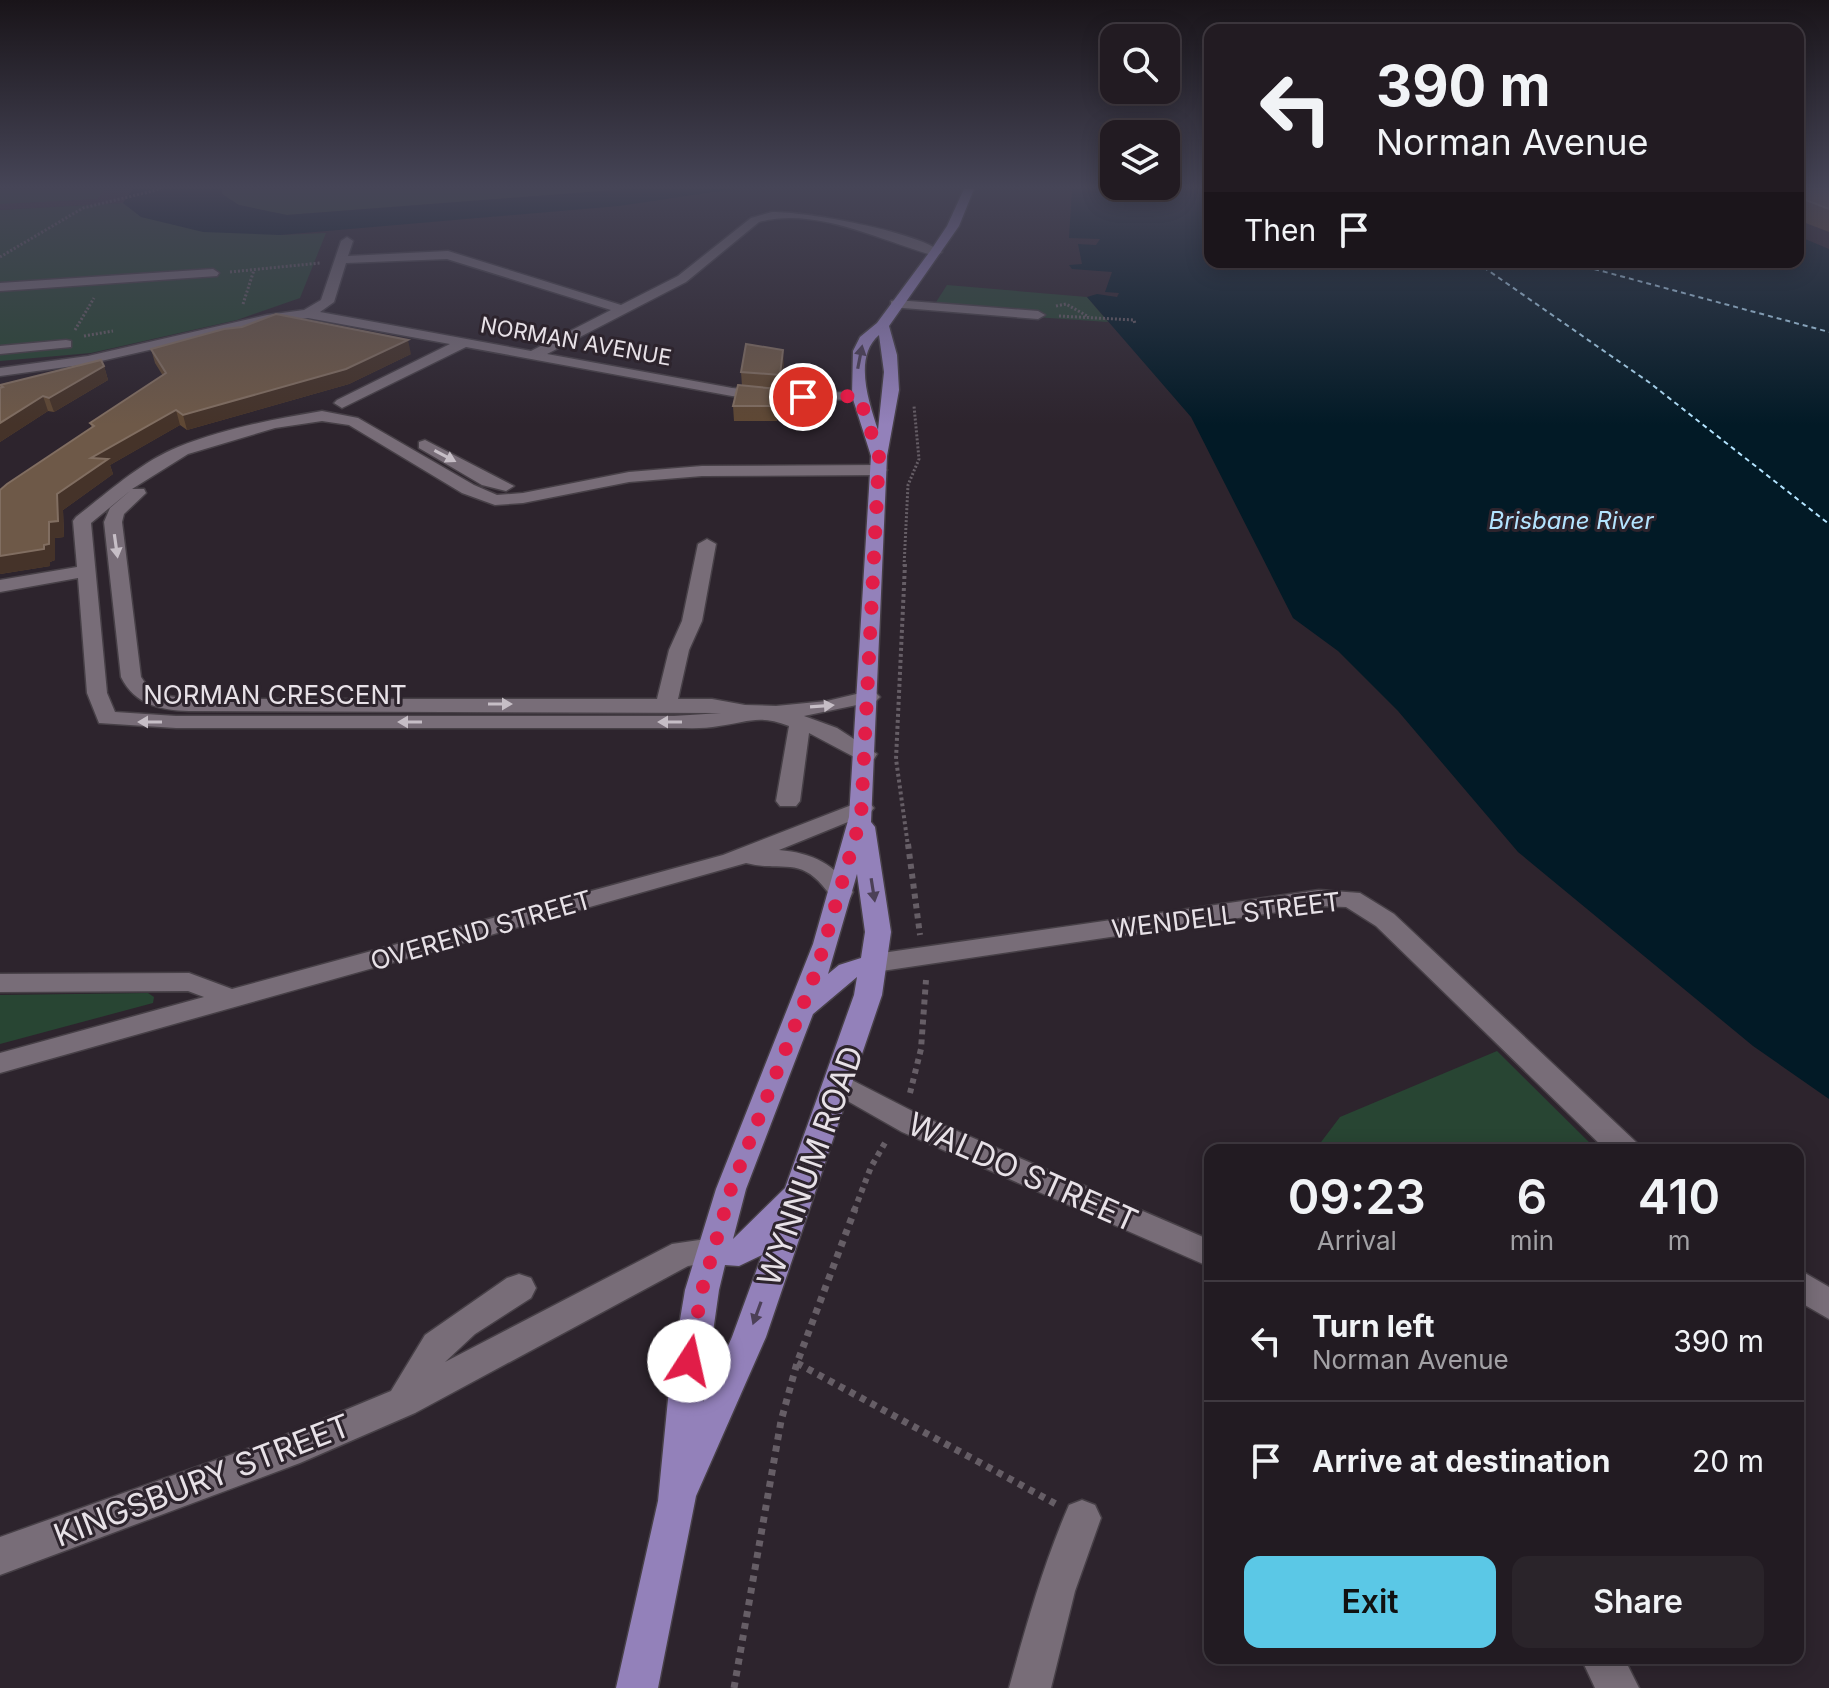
<!DOCTYPE html>
<html lang="en">
<head>
<meta charset="utf-8">
<style>
  body { margin:0; font-family:Inter,sans-serif; background:#2a242a; color:#f1f3f6; height:100vh; display:flex; flex-direction:column; font-size:30px; white-space:nowrap }
  * { box-sizing:border-box; margin:0 }
  p { font-size:26px; color:#a2a1a5 }
  .icon { flex:none; width:44px; height:44px; fill:none; stroke:currentColor; stroke-width:2; stroke-linecap:round; stroke-linejoin:round }
  .map { position:relative; flex:1; overflow:hidden }
  .drawer { position:absolute; left:1204px; top:1144px; width:600px; height:520px; display:flex; flex-direction:column; background:#221b22; border-radius:16px; box-shadow:0 4px 20px #0003,0 0 0 2px #3f3940 }
  .drawer>* { flex:none }
  .guide { position:absolute; left:1204px; top:24px; width:600px; height:244px; border-radius:16px; box-shadow:0 4px 20px #0003,0 0 0 2px #3f3940; background:#221b22; color:#f1f3f6; overflow:hidden }
  .controls { position:absolute; left:1100px; top:24px; display:grid; gap:16px }
  .controls a { display:grid; place-items:center; width:80px; height:80px; border-radius:16px; background:#221b22; box-shadow:0 4px 20px #0003,0 0 0 2px #3f3940; font-size:40px }
  .pin { position:absolute; display:grid; place-items:center; width:68px; height:68px; color:#fff; margin:-34px; border:4px solid #fff; border-radius:50%; box-shadow:0 2px 8px #0007 }
  .me { position:absolute; width:88px; margin:-44px; rotate:10deg; stroke-linejoin:round; filter:drop-shadow(0 0 6px #0008) }
  .turn { display:flex; align-items:center; gap:28px; height:168px; padding:0 40px; font-size:36px }
  .turn .icon { width:104px; height:104px; stroke-width:2.5 }
  .turn b { display:block; font-size:56px; line-height:68px }
  .then { display:flex; align-items:center; height:76px; padding:0 40px; background:#0003; gap:16px; font-size:30px }
  .eta { display:flex; justify-content:space-evenly; align-items:center; height:136px; text-align:center }
  .eta b { font-size:48px; font-weight:600; line-height:56px }
  .button { display:flex; gap:16px; margin-top:auto; padding:16px 40px }
  .button a { flex:1; height:92px; border-radius:16px; background:#5bc8e6; color:#111; font-size:32px; font-weight:600; line-height:92px; text-align:center }
  .button a+a { background:#2a242a; color:#f1f3f6 }
  ul { padding:0; list-style:none }
  li { display:flex; align-items:center; gap:24px; height:120px; padding:0 40px; border-top:2px solid #3f3940 }
  li div { flex:1 }
  li b { display:block; font-size:30px }
  li em { font-style:normal }
  .map>svg:first-child { display:block }
</style>
</head>
<body>
<div class="map">
<svg width="1829" height="1688" viewBox="0 0 1829 1688">
  <rect width="100%" height="100%" fill="#2d242d"/>
  <path fill="#392b39" d="M0 189H133L123 203 0 210Z"/>
  <path fill="#284533" d="M0 189H105L97 199 0 204Z
    M222 189H628L286 215 239 205 222 194Z
    M123 203 142 217 280 235 326 233 300 298 237 320 91 353 0 361V210Z
    M947 285 1087 297 1108 322 931 310Z
    M148 993 154 997 153 1003 0 1044V995Z
    M1497 1051 1597 1150H1315L1340 1117Z"/>
  <path fill="#021a26" d="M133 189H222V194L239 205 287 215 628 189H734L619 206 280 235 203 232 141 217 123 203Z
    M1072 189H1210V262H1798V236L1829 249V1099L1753 1046 1518 852 1398 711 1338 651 1293 618 1191 417 1087 297 1097 294 1117 297 1119 293 1105 292 1112 272 1072 269 1069 265 1082 264 1078 244 1096 245 1100 239 1069 238Z"/>
  <g fill="none" stroke-linecap="round" stroke-linejoin="round">
    <path stroke="#b3e4ff" stroke-width="2" stroke-dasharray="5 4" stroke-linecap="butt" d="M1476 262 1650 383 1829 524
      M1568 262 1829 332"/>
    <defs>
      <path id="minor" d="M772 212C808 212 914 231 942 252L936 256C881 241 816 206 759 222L686 282 547 354 732 388 785 393 859 392 866 396 864 399 785 401 732 396 466 347 342 408 334 403 337 400 450 344 308 318 267 323 88 364 0 376V368L88 356 267 315 304 310 321 300 341 241 347 237 353 241 348 256 448 251 621 305 678 276 751 218ZM447 259 611 310 531 351 320 312 334 302 346 263Z
        M213 269 219 273 217 276 0 291V283Z
        M896 300 1038 311 1045 315 1038 319 891 307V301Z
        M66 340 71 341V347L0 354V346Z
        M322 411 358 418 474 485 497 495 523 493 629 472 702 466 879 465 887 470 879 475 702 476 629 482 523 503 495 505 462 493 349 425 322 421 275 428 188 454 132 489H144L146 493 124 514 122 522 141 677 148 687 162 695 189 699H657L669 650 682 621 698 544 707 539 716 544 702 621 689 650 678 699H712L745 705 776 706 827 701 869 691 876 693 880 697 876 701 804 716 837 728 877 754 874 759H858L809 733 800 801 796 806H780L776 801 789 726C758 714 749 722 719 726 705 729 689 728 674 728H176L99 723 87 693 78 578 0 592V580L77 567 73 521 76 517C107 493 141 462 178 447 223 429 274 419 322 411ZM131 490 110 508 104 522 121 677C135 705 160 710 189 711L721 713 674 716H176L115 712 107 693 91 523Z
        M425 440 514 486 506 491 482 485 419 448V442Z
        M862 801 870 803 874 808 870 813 779 850C813 853 835 864 853 892L850 898H832C802 853 786 873 746 863L0 1073V1053L204 997 188 991 0 992V974L189 973 232 989 723 855Z
        M1319 890 1360 893 1394 914 1636 1142 1640 1150H1606L1376 926 1346 907 1319 906 875 972 866 969 862 963 866 957 875 954Z
        M840 1074 922 1116 1210 1240V1267L902 1132 830 1091 826 1084 830 1077Z
        M713 1238 724 1242 729 1251 724 1260 688 1266 415 1413 300 1463 0 1575V1537L278 1438 391 1391 425 1335 507 1278 519 1274 531 1278 536 1288 531 1298 475 1334 445 1362 672 1244Z
        M1798 1269 1829 1287V1319L1798 1301Z
        M1082 1500 1095 1505 1101 1518 1075 1591 1051 1688H1009C1026 1626 1043 1565 1069 1505Z
        M1581 1658H1624L1639 1688H1595Z"/>
      <path id="major" d="M964 189H974L959 226 889 326 897 355 899 390 887 456 871 822 875 827 891 932 882 995 766 1337 696 1496 658 1688H616L658 1501 670 1379 685 1290 716 1189 813 944 849 817 871 456 852 396 853 351 860 337 877 323 931 250 947 226ZM879 335 884 372 878 430C869 403 853 357 879 335ZM857 874 865 932 861 958 839 965 828 974ZM857 977 854 995 785 1188 733 1239 746 1189 813 1014ZM762 1255 732 1337 703 1402 719 1290 725 1265 739 1266Z"/>
    </defs>
    <use href="#minor" stroke="#474047" stroke-width="3"/>
    <use href="#major" stroke="#474047" stroke-width="3"/>
    <path stroke="#665e66" stroke-width="3" stroke-dasharray="2 2" stroke-linecap="butt" d="M0 257 83 208 161 189
      M230 272 320 263
      M243 304 254 270
      M1056 306 1066 304 1089 317
      M1059 316 1134 320 1135 324
      M75 330 94 298
      M84 336 113 331
      M904 566 908 485 919 459 914 406"/>
    <path stroke="#665e66" stroke-width="4" stroke-dasharray="3 3" stroke-linecap="butt" d="M905 564 896 759 908 846"/>
    <path stroke="#665e66" stroke-width="6" stroke-dasharray="5 5" stroke-linecap="butt" d="M908 844 920 935
      M910 1093 921 1049 926 980
      M854 1211 871 1167 886 1141"/>
    <path stroke="#665e66" stroke-width="7" stroke-dasharray="6 6" stroke-linecap="butt" d="M797 1363 1056 1504
      M734 1688 781 1421 797 1363 855 1209"/>
    <use href="#minor" fill="#786d78" fill-rule="evenodd"/>
    <use href="#major" fill="#9381ba" fill-rule="evenodd"/>
  </g>
  <path fill="#5f4834" d="M1798 189H1829V232L1798 220Z
    M151 349 411 354 349 384 187 430 180 425 110 465 113 474 63 510 64 537 55 538V560L50 562V566L0 574 92 428 90 423 163 376 155 363Z
    M784 364 780 390 778 389 779 403 777 421H734L733 406 742 386 741 372Z
    M104 366 108 380 54 412 48 411 0 442V385Z"/>
  <path fill="#453329" d="M408 340 411 354 349 384 187 430 183 415Z
    M783 350 784 364 780 390V375Z
    M104 366 108 380 54 412 49 398Z
    M778 389 779 403 777 421 776 406Z
    M43 396 48 411 0 442V423Z
    M176 410 180 425 110 465 113 474 63 510 64 537 55 538V560L50 562V566L0 574V556L44 545 57 494 91 458Z"/>
  <path fill="#6e5948" stroke="#816e61" stroke-width="2" d="M1798 189H1829V209L1798 197Z
    M276 314 408 340 346 369 183 415 176 410 91 458 108 459 57 494 58 521 49 522V544L44 545V549L0 556V490L7 484 94 426 90 423 166 373 151 349 224 329 242 327Z
    M746 344 783 350 780 375 741 372Z
    M101 360 104 366 49 398 43 396 0 423V388L3 387 0 385Z
    M738 385 778 389 776 406H733Z"/>
  <defs><path id="oneway-solid" d="M-6-.8H1V-3.2L6.5 0L1 3.2V.8H-6Z" transform="scale(2)"/></defs>
  <g fill="#4c4057">
    <use href="#oneway-solid" transform="translate(860 357) rotate(-79)"/>
    <use href="#oneway-solid" transform="translate(873 890) rotate(81)"/>
    <use href="#oneway-solid" transform="translate(757 1313) rotate(110)"/>
  </g>
  <g fill="#c6bec6">
    <use href="#oneway-solid" transform="translate(445 456) rotate(28)"/>
    <use href="#oneway-solid" transform="translate(116 546) rotate(82)"/>
    <use href="#oneway-solid" transform="translate(500 704)"/>
    <use href="#oneway-solid" transform="translate(822 706) rotate(-4)"/>
    <use href="#oneway-solid" transform="translate(150 722) rotate(-180)"/>
    <use href="#oneway-solid" transform="translate(410 722) rotate(180)"/>
    <use href="#oneway-solid" transform="translate(670 722) rotate(180)"/>
  </g>
  <linearGradient id="sky" x2="0" y2="1"><stop stop-color="#191419"/><stop offset="0.44" stop-color="#464557"/><stop offset="1" stop-color="#464557" stop-opacity="0"/></linearGradient>
  <rect width="1829" height="425" fill="url(#sky)"/>
  <g fill="none" stroke-linecap="round" stroke-linejoin="round">
    <path stroke="#e11d48" stroke-width="14" stroke-dasharray="0 25.2" d="M689 1361 702 1290 731 1189 817 969 861 817 879 456 859 396 803 397"/>
  </g>
  <g text-anchor="middle" dominant-baseline="central" stroke-width="6" stroke-linejoin="round" paint-order="stroke">
    <g font-size="22" fill="#e7e1e7" stroke="#2d242d">
      <text transform="translate(576 341) rotate(10)">NORMAN AVENUE</text>
    </g>
    <g font-size="24" font-style="italic" fill="#b3e4ff" stroke="#2d242d">
      <text x="1571" y="520">Brisbane River</text>
    </g>
    <g font-size="26" fill="#e7e1e7" stroke="#2d242d">
      <text x="275" y="694">NORMAN CRESCENT</text>
      <text transform="translate(1226 915) rotate(-7)">WENDELL STREET</text>
      <text transform="translate(481 930) rotate(-16)">OVEREND STREET</text>
    </g>
    <g font-size="32" fill="#e7e1e7" stroke="#2d242d">
      <text transform="translate(810 1166) rotate(-70)">WYNNUM ROAD</text>
      <text transform="translate(1023 1172) rotate(24)">WALDO STREET</text>
      <text transform="translate(202 1480) rotate(-21)">KINGSBURY STREET</text>
    </g>
  </g>
</svg>
<div class="controls">
<a><svg class="icon" aria-label="search" viewBox="0 0 24 24"><circle cx="10" cy="10" r="6"/><path d="M15 15l6 6"/></svg></a>
<a><svg class="icon" aria-label="layers" viewBox="0 0 24 24"><path d="M12 4l9 5-9 5-9-5zM3 14l9 5 9-5"/></svg></a>
</div>
<div class="pin" style="left:803px;top:397px;background:#d93025"><svg class="icon" aria-label="arrive" viewBox="0 0 24 24"><path d="M6 21V4h12l-3 4 3 4H6"/></svg></div>
<svg class="me" style="left:689px;top:1361px" viewBox="-20 -20 40 40"><circle r="19" fill="#fff"/><path d="M0-13L10 11 0 6-10 11z" fill="#e11d48"/></svg>
<div class="guide">
<div class="turn"><svg class="icon" aria-label="left" viewBox="0 0 24 24"><path d="M17 20v-9H6M10 6l-5 5 5 5"/></svg><div><b>390 m</b>Norman Avenue</div></div>
<div class="then">Then<svg class="icon" aria-label="arrive" viewBox="0 0 24 24"><path d="M6 21V4h12l-3 4 3 4H6"/></svg></div>
</div>
<section class="drawer">
<div class="eta">
<div><b>09:23</b><p>Arrival</p></div>
<div><b>6</b><p>min</p></div>
<div><b>410</b><p>m</p></div>
</div>
<ul>
<li><svg class="icon" aria-label="left" viewBox="0 0 24 24"><path d="M17 20v-9H6M10 6l-5 5 5 5"/></svg><div><b>Turn left</b><p>Norman Avenue</p></div><em>390 m</em></li>
<li><svg class="icon" aria-label="arrive" viewBox="0 0 24 24"><path d="M6 21V4h12l-3 4 3 4H6"/></svg><div><b>Arrive at destination</b></div><em>20 m</em></li>
</ul>
<div class="button"><a>Exit</a><a>Share</a></div>
</section>
</div>
</body>
</html>
